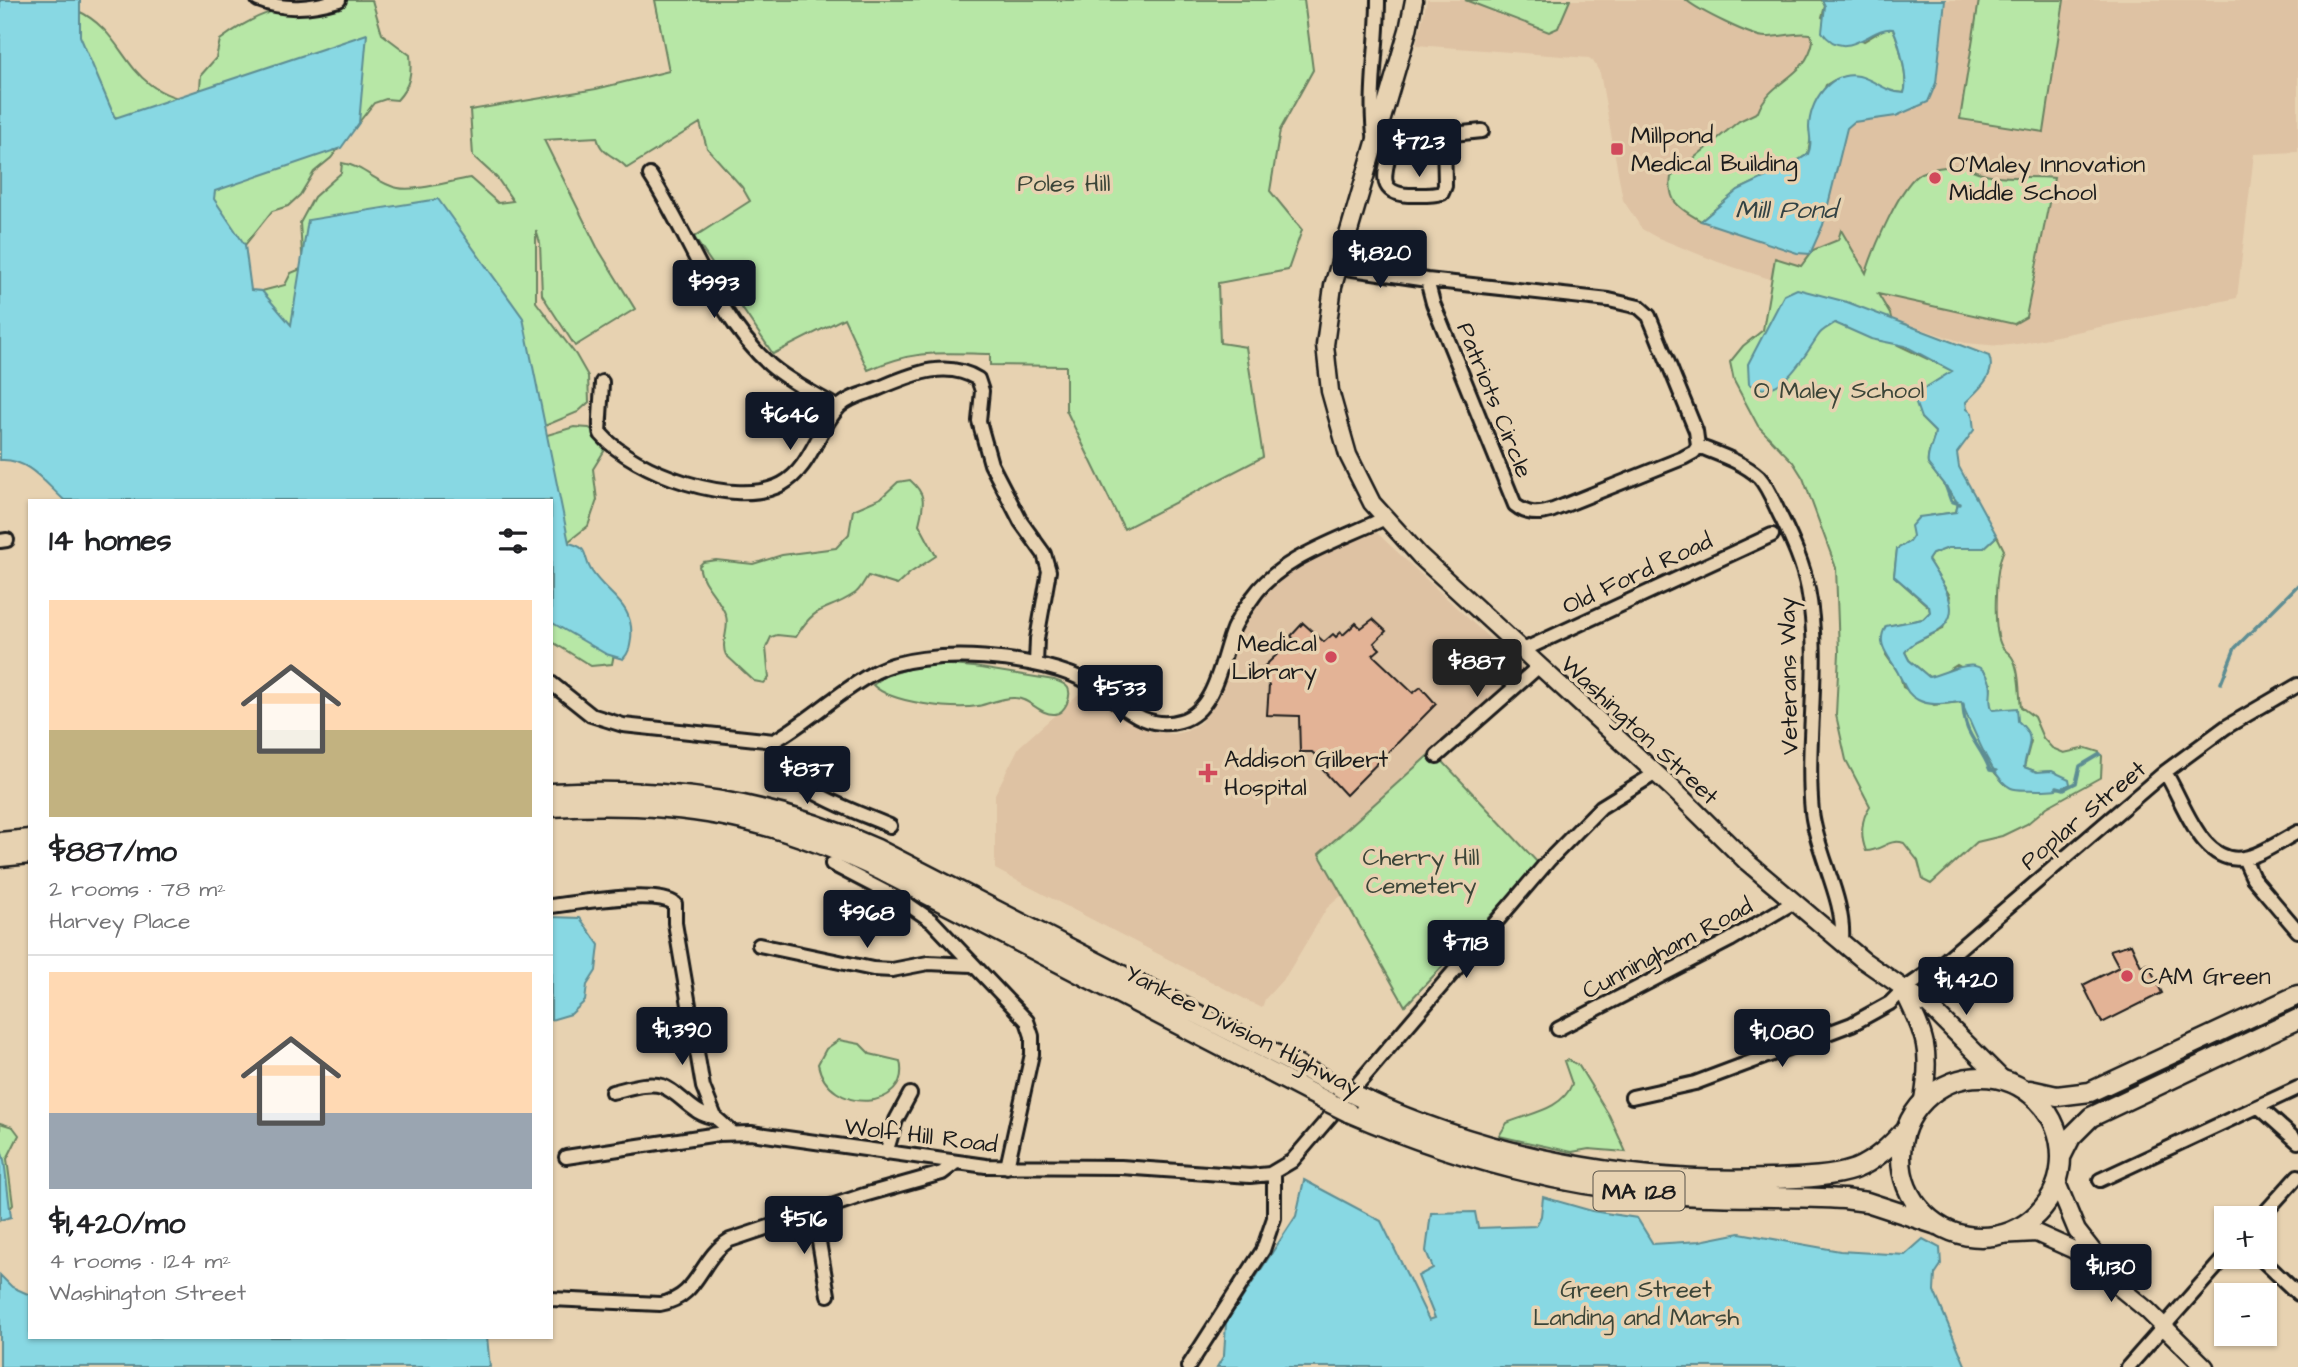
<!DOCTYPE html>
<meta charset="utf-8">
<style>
body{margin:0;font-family:"Architects Daughter",sans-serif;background:#f6f6f6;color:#202124;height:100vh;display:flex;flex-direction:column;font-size:26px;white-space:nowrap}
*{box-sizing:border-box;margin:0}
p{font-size:23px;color:#757577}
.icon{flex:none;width:38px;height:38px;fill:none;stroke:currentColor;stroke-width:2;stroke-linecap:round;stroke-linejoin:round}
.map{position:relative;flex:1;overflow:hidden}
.side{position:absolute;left:28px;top:499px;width:525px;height:840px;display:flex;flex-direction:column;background:#fff;border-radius:0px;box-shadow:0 2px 5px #0004}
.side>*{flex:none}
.controls{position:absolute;left:2214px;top:1206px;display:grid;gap:14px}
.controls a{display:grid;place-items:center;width:63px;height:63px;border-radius:0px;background:#fff;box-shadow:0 2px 5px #0004;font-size:35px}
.price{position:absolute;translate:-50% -60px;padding:0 16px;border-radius:7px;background:#111827;color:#fff;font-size:23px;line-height:46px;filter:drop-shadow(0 2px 4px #0008)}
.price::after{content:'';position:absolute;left:50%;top:42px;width:21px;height:16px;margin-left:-10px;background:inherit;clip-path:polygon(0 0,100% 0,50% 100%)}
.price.active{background:#222;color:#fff}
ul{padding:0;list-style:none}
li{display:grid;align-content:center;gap:14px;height:371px;padding:0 21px}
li+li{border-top:2px solid #e0e0e0}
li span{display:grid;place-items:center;height:217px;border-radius:0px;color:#555}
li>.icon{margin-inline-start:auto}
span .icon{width:126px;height:126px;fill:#fffc;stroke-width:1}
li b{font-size:30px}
h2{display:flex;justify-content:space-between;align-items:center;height:84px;padding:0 21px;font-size:30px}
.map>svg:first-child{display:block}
.built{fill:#dec2a3}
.green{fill:#b7e7a6;stroke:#6a8261;stroke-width:2}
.water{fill:#88d8e3;stroke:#5d8d93;stroke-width:2}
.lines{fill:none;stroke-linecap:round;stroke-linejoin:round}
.stream{stroke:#5d8d93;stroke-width:3.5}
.building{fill:#e3b396;stroke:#1c1c1c;stroke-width:2}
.minor-casing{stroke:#1c1c1c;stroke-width:18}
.major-casing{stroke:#1c1c1c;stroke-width:21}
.highway-casing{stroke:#1c1c1c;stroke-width:23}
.minor{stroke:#e7d2b1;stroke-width:12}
.major{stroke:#e7d2b1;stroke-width:16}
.highway{stroke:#e7d2b1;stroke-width:18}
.highway-bridge-casing{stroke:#1c1c1c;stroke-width:23;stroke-linecap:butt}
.highway-bridge{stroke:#e7d2b1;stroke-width:18}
.poi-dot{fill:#d1495b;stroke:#e7d2b1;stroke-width:2.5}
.labels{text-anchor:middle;stroke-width:7;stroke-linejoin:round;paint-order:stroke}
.shield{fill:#e7d2b1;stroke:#595349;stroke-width:2}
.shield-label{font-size:23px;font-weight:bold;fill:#1c1c1c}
.poi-label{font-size:24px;fill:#1c1c1c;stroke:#e7d2b1;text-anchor:start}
.park-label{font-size:24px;fill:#3b4538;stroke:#e7d2b1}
.street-label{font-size:24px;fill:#1c1c1c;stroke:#e7d2b1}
.water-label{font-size:26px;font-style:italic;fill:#324244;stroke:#e7d2b1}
</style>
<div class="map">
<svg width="2298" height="1367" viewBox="0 0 2298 1367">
<rect width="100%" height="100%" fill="#e7d2b1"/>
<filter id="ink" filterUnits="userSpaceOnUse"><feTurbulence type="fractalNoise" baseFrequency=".0143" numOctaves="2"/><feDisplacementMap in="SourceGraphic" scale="14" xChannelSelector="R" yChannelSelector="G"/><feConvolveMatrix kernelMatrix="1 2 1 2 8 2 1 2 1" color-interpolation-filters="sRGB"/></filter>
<g filter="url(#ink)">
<path class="built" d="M1427,0H2298V152L2254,154L2237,298L2024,343L2001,346L1965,343L1718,262L1656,237L1642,229L1623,200L1600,73L1593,61L1589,58L1416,45Z
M1375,531L1522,669L1319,854L1342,895L1327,908L1286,976L1265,999L1262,1008L995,869V794L1019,747L1083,690L1150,731L1173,734L1187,731L1201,722L1217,696L1234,643L1251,608L1268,589L1292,569Z"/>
<path class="green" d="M330,0H372L382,34L410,55C412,74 410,86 397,100L386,99L374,103L331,158L314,172L300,195L288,206L272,211L245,245L236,239L125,121L106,113L72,18L76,10C131,34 121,94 199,102L201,75L216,58L220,40C254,14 287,3 330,0Z
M655,0H1304L1313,70L1280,130L1270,191L1302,230L1288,270L1218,283L1220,343L1246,347L1263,457L1124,529L1066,410V366L990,365V354C940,353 916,349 868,370L844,318L773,354L694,237L750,201L742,187L707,148L700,123L627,168C616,155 601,156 597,137L544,140L597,247L635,309L575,346L542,295L540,243L536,230V302L576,355L588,376L589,402L578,412L528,433L544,436L574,427L589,428L603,437L606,448L593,469L597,500L588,526L569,541L565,540L614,654L612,664L591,666L551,641V500H353L262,291L285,285L291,273L303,268L300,223L314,197L341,173L342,163C364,166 377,184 398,188C414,192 451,181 470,178L498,203L513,201L497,178L473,156L470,110L596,89L669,71Z
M1465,0H1570L1558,28L1549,32Z
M1686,0H1822L1825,6L1822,17L1864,41L1886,28L1893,29C1899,41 1909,81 1904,93C1872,92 1860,62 1826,85L1809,128L1811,136L1808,154L1791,165L1738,190L1701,221C1681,209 1667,203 1671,177L1739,121L1758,112C1770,79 1806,79 1813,41L1810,34C1795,32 1782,37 1766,37C1751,37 1698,10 1686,0Z
M1979,0H2064L2044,132L1960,119Z
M1964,166C1993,182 2022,175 2054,178L2026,317L2014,324L1878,294L1890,314L1898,345L1953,371L1922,390L1921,418L1935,432C1934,444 1926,453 1928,464L1958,503L1956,512L1929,516L1909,542L1897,549L1894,576L1929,607L1930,612L1923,619L1887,626L1886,655L1900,675L1903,687L1934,705L1961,702L1995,773L2006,785L2052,771L2037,772L2024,767L2031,741L1993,710L1989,704L1991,684L1957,665L1941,675L1929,677L1909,660L1905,652L1910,645L1943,629L1950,596L1928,560L1932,554L1948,548H1984L1997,536L2004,550C1995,567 1992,630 2002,647C2005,651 2011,654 2013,659C2020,671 2019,693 2021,707L2034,717L2043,738L2052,748L2064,753L2086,748L2099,752L2102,756L2101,777L2047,807L2027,824L2002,836L1977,842L1931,884L1923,880L1918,861L1904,843C1888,838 1882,851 1866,851C1860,836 1861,819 1870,806L1846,760L1836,715L1839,652L1836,568L1803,478L1793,462L1758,426L1734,381L1730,362L1743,346L1763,330L1775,258L1801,266L1813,250L1838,240L1841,230L1866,273C1873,251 1901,182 1921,173C1934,167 1950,166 1964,166Z
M910,480C927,495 924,503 919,524L936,556L910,573L897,585L868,576C863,582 861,590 854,594C826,613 817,602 796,637L777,635L771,637L766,648L769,678L764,683L754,681L726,655C720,643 730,629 726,616C720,597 702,586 699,566L703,562L716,560L753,564L782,555L836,548L849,534L853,510L881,498L898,482Z
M928,663L974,667L1054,680C1059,682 1065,683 1068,688C1072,696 1065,713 1055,714C1039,715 1030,698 1015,698C1002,697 990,704 978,706C953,710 891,703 873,685L885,676Z
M1433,751L1539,864L1405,1006L1319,854Z
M839,1040L860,1044L870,1054L900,1061C912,1111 828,1116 818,1064L826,1049Z
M1569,1060L1579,1066L1609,1115L1626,1152L1589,1149L1572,1152L1499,1136L1507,1123C1530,1113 1562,1110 1572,1084L1564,1061Z
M0,1123L13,1127L19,1135L7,1159L13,1205L0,1220Z"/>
<path class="water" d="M0,0H80V36L115,118L367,34L359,123L341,148L215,191L214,199L245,245L251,290L262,291L291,325L308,220L438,199L523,318L569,543C590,548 582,555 591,570C606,595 635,603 631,639C630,647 629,653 623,659L606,654L551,622V500H64C45,483 28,458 0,460Z
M1822,0H1945L1936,83L1928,102L1896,116L1854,122L1847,128L1823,225L1810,254L1797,253L1701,221L1738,190L1791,165L1808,154C1812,145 1810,138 1809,128C1809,102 1830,70 1859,76C1875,80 1887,93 1904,93C1909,81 1899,41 1893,29C1872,25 1846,65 1822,32L1825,6Z
M1797,289L1847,302L1989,356C1997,375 1978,390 1966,402L1967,409L1972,413L1974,430L1957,453L1959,467L1997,536L1984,548H1948L1932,554L1928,560C1943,585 1969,616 1932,634C1922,639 1911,643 1905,652L1909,660L1929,677C1949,673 1981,650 1990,683C1993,693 1987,701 1993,710L2017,708L2018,721C2038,739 2027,744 2024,767L2037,772L2052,771L2069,779L2070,784C2061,790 2049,790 2038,790C2030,789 2018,791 2011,788C1991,779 1971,722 1961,702C1946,703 1932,707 1918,700C1906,694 1905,685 1899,675C1891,657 1874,646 1886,626L1923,619L1930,612L1929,606L1894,576L1897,549L1909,542L1913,536L1911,526L1919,517L1956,512L1958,503L1928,464C1926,453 1934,444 1935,432L1921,418L1916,404L1922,390L1952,371L1905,346L1871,339L1835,323C1829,327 1821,330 1818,336C1804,356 1780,404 1749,384L1748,364L1784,295Z
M551,917L580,918L599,945L596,971L587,985L585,1001L571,1014L551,1020Z
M0,1146L4,1160L11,1217L0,1220Z
M1304,1180L1381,1221L1429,1320L1435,1318L1418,1276L1433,1268L1426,1251L1431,1213L1475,1212L1478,1228L1536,1226L1541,1216L1543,1197L1592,1211L1637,1218L1653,1244L1700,1241L1740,1233L1840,1251L1905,1255L1923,1239L1940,1248L1941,1265L1935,1274L1934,1291L1966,1367H1217L1224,1355L1226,1323L1296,1216Z
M0,1275L12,1287L30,1295V1337H487L490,1367H0Z"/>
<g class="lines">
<path class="stream" d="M1946,487L1951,501L1960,504
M2221,683L2235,648L2298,585
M1963,704C1964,737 1979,742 1990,770L1996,771
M2057,787L2064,789L2076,783L2080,766L2100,754"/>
</g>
<path class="building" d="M1373,619L1386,631L1374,643L1380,649L1373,655L1413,693L1421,687L1436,704L1346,795L1321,768L1325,764L1312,752H1300L1299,716L1267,715L1269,685L1257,673L1294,639L1291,636L1303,623L1324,642L1333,634L1336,637L1341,632L1343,635L1356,623L1361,628Z
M2131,944L2141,966L2148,964L2162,993L2102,1023L2083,985L2119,967L2110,950Z"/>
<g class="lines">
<g class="minor-casing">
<path id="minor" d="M258,0C285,11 311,8 339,0
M1378,0C1378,48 1368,95 1375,142L1482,131
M1392,141C1388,167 1372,193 1409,195C1420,195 1431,196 1442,193L1445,186L1444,136
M650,175C690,236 715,316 770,365C791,383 815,394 838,408
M1339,267L1427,280L1609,300L1639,307L1649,316L1696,431L1698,446
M1427,280L1433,303L1515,505C1527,515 1539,515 1553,510L1683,458L1694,452L1698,446
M602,382C602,392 598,431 601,434C634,473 736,509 782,484C811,468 817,430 839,407C849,397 864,394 877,389C909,376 945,358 978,379L982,391L979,421L991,464L1021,522L1044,554L1049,571L1037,639L1036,664
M1698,446C1718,454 1743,462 1759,477C1769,488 1775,506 1782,519C1793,542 1803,564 1808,589C1822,662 1805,738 1812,812C1817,855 1845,899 1842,940
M0,541L7,540
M1521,651L1772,535
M551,683L591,715L623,725L774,741C809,721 838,692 875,672C924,646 1044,655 1091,684C1119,701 1143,732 1180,721C1216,711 1221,659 1233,629C1238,618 1246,607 1253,597C1281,557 1340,540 1383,519
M774,741C778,789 852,809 890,826
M1437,756L1538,667
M2165,772C2184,802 2201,866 2244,858C2262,855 2282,840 2298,832
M2244,858L2253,878L2298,931
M832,864L903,901L932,921L1027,1021L1032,1036V1054L1007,1167
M551,906C577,903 657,889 675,904V923L703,1087L715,1117L733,1133
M759,945L873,969L892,970L928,963L972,965
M1558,1029L1730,940L1794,902
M612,1092C626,1089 648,1081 662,1086C681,1093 693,1116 715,1117
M1632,1097L1695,1083L1852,1024L1890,1003L1903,990L1941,964L2165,772L2226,727L2298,685
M2259,1107L2298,1142
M886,1153L896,1120L910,1094
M566,1157L718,1134L751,1133L986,1166L1121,1167L1250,1176L1270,1174L1292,1161L1549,860L1601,807L1656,773
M2100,1180L2298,1088
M814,1212L828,1295
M2260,1218L2298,1176
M2258,1256L2298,1294
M551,1299L660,1304C700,1297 699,1258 730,1240L864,1195L942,1173L955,1163
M1188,1367L1263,1250L1274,1218V1172
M2128,1367L2226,1256"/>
</g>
<g class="major-casing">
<path id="major" d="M1414,0L1408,30L1333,286L1325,345L1330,391L1348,455L1372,503L1420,556L1673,789L1747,862L1863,960L1929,1006L2002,1079
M1903,990C1925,1036 1932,1049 1923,1100
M2057,1183L2077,1231L2102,1263
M1998,1235L2036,1233L2074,1250L2147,1310L2205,1367"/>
</g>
<g class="highway-casing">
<path id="highway" d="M551,793C668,787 770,800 877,849L1341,1088
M551,807C680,800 766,815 882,871L1328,1102
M0,842L30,839
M0,857L30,854
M1901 1157a80 80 0 1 1 160 0a80 80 0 1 1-160 0Z
M2030,1090L2057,1096L2090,1092L2298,995
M1361,1098C1487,1157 1631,1185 1770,1179C1797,1178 1829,1178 1855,1169C1875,1161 1891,1145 1905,1130
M1348,1112C1445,1154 1547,1183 1652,1193C1716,1199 1780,1195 1844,1199L1867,1202L1937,1225
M2062,1155L2071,1137L2091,1117L2298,1019"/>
</g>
<use href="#minor" class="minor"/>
<use href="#major" class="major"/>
<use href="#highway" class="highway"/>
<g class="highway-bridge-casing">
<path id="highway-bridge" d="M1341,1088L1361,1098
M1328,1102L1348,1112"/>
</g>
<use href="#highway-bridge" class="highway-bridge"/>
</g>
</g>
<g class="poi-dot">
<rect x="1610" y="142" width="14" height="14" rx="3.5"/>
<circle cx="1935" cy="178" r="7"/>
<circle cx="1331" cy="657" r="7"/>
<path d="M1204.5 762.5h7v7h7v7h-7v7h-7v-7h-7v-7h7z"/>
<circle cx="2127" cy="976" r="7"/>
</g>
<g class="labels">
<rect class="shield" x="1593.5" y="1171.5" width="91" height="39" rx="5"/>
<g class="shield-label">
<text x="1639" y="1199">MA 128</text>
</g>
<g class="poi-label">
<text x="1631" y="143">Millpond<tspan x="1631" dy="28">Medical Building</tspan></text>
<text x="1949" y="172">O'Maley Innovation<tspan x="1949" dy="28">Middle School</tspan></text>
<text x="1317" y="651" text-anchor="end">Medical<tspan x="1317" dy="28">Library</tspan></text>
<text x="1224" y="767">Addison Gilbert<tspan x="1224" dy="28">Hospital</tspan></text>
<text x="2141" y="984">CAM Green</text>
</g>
<g class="park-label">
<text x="1064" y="191">Poles Hill</text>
<text x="1839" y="398">O Maley School</text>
<text x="1421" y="865">Cherry Hill<tspan x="1421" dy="28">Cemetery</tspan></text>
<text x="1636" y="1297">Green Street<tspan x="1636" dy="28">Landing and Marsh</tspan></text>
</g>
<g class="street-label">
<text transform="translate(1495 400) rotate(68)" y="8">Patriots Circle</text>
<text transform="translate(1637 573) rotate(-25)" y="8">Old Ford Road</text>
<text transform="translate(1788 676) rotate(-91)" y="8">Veterans Way</text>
<text transform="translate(1640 730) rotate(43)" y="8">Washington Street</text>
<text transform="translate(2083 815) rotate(-40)" y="8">Poplar Street</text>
<text transform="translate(1667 948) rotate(-28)" y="8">Cunningham Road</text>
<text transform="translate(1243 1030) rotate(27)" y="8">Yankee Division Highway</text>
<text transform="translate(921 1135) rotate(7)" y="8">Wolf Hill Road</text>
</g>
<g class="water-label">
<text x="1786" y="218">Mill Pond</text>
</g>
</g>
</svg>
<div class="controls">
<a>+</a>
<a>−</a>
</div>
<b class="price" style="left:1419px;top:179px">$723</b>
<b class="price" style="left:1380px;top:290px">$1,820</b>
<b class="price" style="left:714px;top:320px">$993</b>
<b class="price" style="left:790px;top:452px">$646</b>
<b class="price active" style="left:1477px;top:699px">$887</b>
<b class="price" style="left:1120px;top:725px">$533</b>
<b class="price" style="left:807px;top:806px">$837</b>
<b class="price" style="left:867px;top:950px">$968</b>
<b class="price" style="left:1466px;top:980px">$718</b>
<b class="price" style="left:1966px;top:1017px">$1,420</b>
<b class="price" style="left:682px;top:1067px">$1,390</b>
<b class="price" style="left:1782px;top:1069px">$1,080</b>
<b class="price" style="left:804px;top:1256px">$516</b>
<b class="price" style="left:2111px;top:1304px">$1,130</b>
<section class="side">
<h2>14 homes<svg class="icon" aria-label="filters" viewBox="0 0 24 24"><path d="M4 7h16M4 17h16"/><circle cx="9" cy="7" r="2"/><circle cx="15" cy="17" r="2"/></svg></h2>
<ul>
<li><span style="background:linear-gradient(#ffd9b3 60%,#c2b280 0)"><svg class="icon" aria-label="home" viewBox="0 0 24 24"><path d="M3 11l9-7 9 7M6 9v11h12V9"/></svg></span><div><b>$887/mo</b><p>2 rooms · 78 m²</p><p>Harvey Place</p></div></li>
<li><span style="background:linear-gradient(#ffd9b3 65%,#9aa5b1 0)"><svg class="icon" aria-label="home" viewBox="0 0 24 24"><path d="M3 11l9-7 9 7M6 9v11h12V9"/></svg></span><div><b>$1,420/mo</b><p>4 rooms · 124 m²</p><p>Washington Street</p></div></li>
</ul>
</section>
</div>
